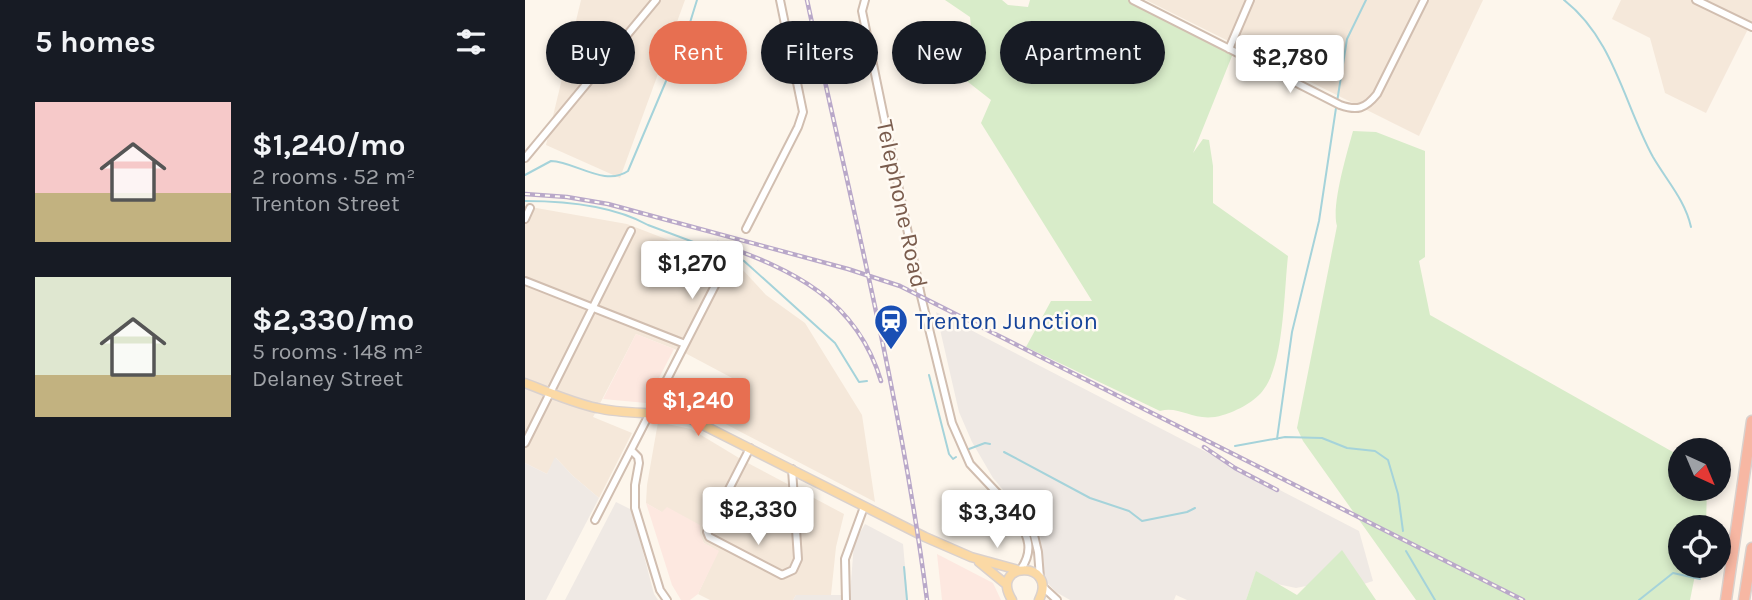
<!DOCTYPE html>
<meta charset="utf-8">
<style>
body{margin:0;font-family:Karla,sans-serif;background:#242831;color:#f1f3f6;height:100vh;display:flex;flex-direction:column;font-size:26px;white-space:nowrap}
*{box-sizing:border-box;margin:0}
p{font-size:23px;color:#9ea1a6}
.icon{flex:none;width:38px;height:38px;fill:none;stroke:currentColor;stroke-width:2;stroke-linecap:round;stroke-linejoin:round}
.map{position:relative;flex:1;overflow:hidden}
.panel{display:flex;flex-direction:column;background:#171b24;width:525px}
.panel>*{flex:none}
.top-card{position:absolute;left:21px;top:21px;width:665px;height:63px;display:flex;gap:14px}
.needle{width:46px;rotate:136deg}
.controls{position:absolute;left:1143px;top:438px;display:grid;gap:14px}
.controls a{display:grid;place-items:center;width:63px;height:63px;border-radius:50%;background:#171b24;box-shadow:0 4px 10px #0003;font-size:35px}
.price{position:absolute;translate:-50% -60px;padding:0 16px;border-radius:7px;background:#fff;color:#222;font-size:23px;line-height:46px;filter:drop-shadow(0 2px 4px #0008)}
.price::after{content:'';position:absolute;left:50%;top:42px;width:21px;height:16px;margin-left:-10px;background:inherit;clip-path:polygon(0 0,100% 0,50% 100%)}
.price.selected{background:#e76f51;color:#fff}
ul{padding:0;list-style:none}
li{display:flex;align-items:center;gap:21px;height:175px;padding:0 35px}
li span{display:grid;place-items:center;flex:none;width:196px;height:140px;border-radius:0px;color:#555}
li>.icon{margin-inline-start:auto}
span .icon{width:84px;height:84px;fill:#fffc;stroke-width:1}
li b{font-size:30px}
h2{display:flex;justify-content:space-between;align-items:center;height:84px;padding:0 35px;font-size:30px}
.chip{padding:0 24px;border-radius:32px;background:#171b24;box-shadow:0 4px 10px #0003;font-size:24px;line-height:63px}
.chip.selected{background:#e76f51;color:#fff}
main{display:flex;flex:1;min-height:0}
.map>svg:first-child{display:block}
.residential{fill:#f5e8da}
.commercial{fill:#fde8e0}
.industrial{fill:#efe9e4}
.green{fill:#d8ecc9}
.lines{fill:none;stroke-linecap:round;stroke-linejoin:round}
.stream{stroke:#a5d3da;stroke-width:2}
.minor-casing{stroke:#d1beb0;stroke-width:10}
.major-casing{stroke:#dad1cd;stroke-width:11}
.highway-casing{stroke:#dad1cd;stroke-width:13}
.minor{stroke:#fff;stroke-width:6}
.major{stroke:#fbd9a5;stroke-width:8}
.highway{stroke:#f7b7a3;stroke-width:10}
.rail-casing{stroke:#b9a8c9;stroke-width:4.5}
.rail{stroke:#fffaf3;stroke-width:2;stroke-dasharray:5;stroke-linecap:butt}
.labels{text-anchor:middle;stroke-width:5;stroke-linejoin:round;paint-order:stroke}
.street-label{font-size:24px;fill:#7a5c4d;stroke:#fffaf3}
.transit-label{font-size:24px;fill:#164399;stroke:#fffaf3;text-anchor:start}
</style>
<main>
<section class="panel">
<h2>5 homes<svg class="icon" aria-label="filters" viewBox="0 0 24 24"><path d="M4 7h16M4 17h16"/><circle cx="9" cy="7" r="2"/><circle cx="15" cy="17" r="2"/></svg></h2>
<ul>
<li><span style="background:linear-gradient(#f6c9c9 65%,#c2b280 0)"><svg class="icon" aria-label="home" viewBox="0 0 24 24"><path d="M3 11l9-7 9 7M6 9v11h12V9"/></svg></span><div><b>$1,240/mo</b><p>2 rooms · 52 m²</p><p>Trenton Street</p></div></li>
<li><span style="background:linear-gradient(#dfe7d0 70%,#c2b280 0)"><svg class="icon" aria-label="home" viewBox="0 0 24 24"><path d="M3 11l9-7 9 7M6 9v11h12V9"/></svg></span><div><b>$2,330/mo</b><p>5 rooms · 148 m²</p><p>Delaney Street</p></div></li>
</ul>
</section>
<div class="map">
<svg width="1227" height="600" viewBox="0 0 1227 600">
<rect width="100%" height="100%" fill="#fdf6ec"/>
<path class="residential" d="M56,0H160L95,178L21,145Z
M621,0H958L894,136Z
M1096,0H1227V21L1181,113L1140,93L1125,38L1087,19Z
M0,206L102,224L216,268L241,295L280,323L337,415L350,502L189,418L209,379L162,354L111,334L68,417L107,433L74,498L48,476L31,458L22,474L0,463Z
M133,422L166,429L219,461L319,514L311,547L306,595H271L268,600H185L173,594L193,551L179,543L174,534L121,503L122,485Z"/>
<path class="commercial" d="M111,334L149,349L121,403L78,399Z
M121,503L137,512L142,507L175,525V534L179,543L194,551L173,594L165,600H156L147,585Z
M412,554L468,583L476,600H417Z"/>
<path class="industrial" d="M411,312L834,531L848,581L802,596L781,586L771,588L742,582L730,575L721,600H662L651,595L649,600H545L531,592L518,578L515,533L468,478L447,442L434,412Z
M30,457L48,476L74,498L21,600H0V463L22,474Z
M91,502L107,510L129,594L133,600H40Z
M340,524L378,544L383,600H268L271,595H325L329,543Z"/>
<path class="green" d="M420,0H477L483,5L503,7L505,0H605L709,51L668,153L678,139L684,140L688,166V203L763,256C759,291 759,362 739,389C731,401 712,411 698,415C670,424 656,405 635,411L501,347L526,301H567L456,123L466,100L438,78L447,36L445,17Z
M828,131L851,132L900,151V257L894,261L905,315L1155,456V488H1182L1181,527H1155V565H1172L1165,600H891L778,441L772,428L812,226C806,206 822,153 828,131Z
M817,550L851,600H721L731,571L772,595Z"/>
<g class="lines">
<path class="stream" d="M1039,0C1089,39 1099,104 1128,157C1142,181 1160,200 1166,227
M812,102L822,39L841,0
M0,175L26,161C51,162 80,187 103,171L163,29L172,0
M0,201C41,201 87,205 123,225L219,261L310,343L334,382L342,381
M404,375L424,454L428,459L431,457
M752,439L767,332L794,221L811,108
M710,446L760,437L797,438L822,448L850,451L863,460L873,494L878,531
M444,449L460,443L465,444
M479,452L565,498L604,511L617,521L662,512L670,508
M881,551L910,600
M379,567L382,600
M1114,600L1148,573L1175,579"/>
<g class="minor-casing">
<path id="minor" d="M340,0L337,11L396,296L427,423L445,464L508,531L513,552L515,578
M608,0L815,105C832,111 840,109 852,94L899,0
M1171,0L1227,27
M704,49L725,0
M0,158L131,0
M0,219L5,208
M221,229L273,127L278,112L255,0
M0,281L160,344
M0,443L106,231
M225,448L182,532L184,537L257,575L268,570L273,559L267,469
M106,450L113,457L114,463L110,485V508L135,590L142,600
M493,518C503,537 509,550 496,569
M70,520L198,270
M518,587L532,600
M321,600L320,559L339,507"/>
</g>
<g class="major-casing">
<path id="major" d="M0,383C23,392 48,403 72,408C102,415 133,411 164,418L400,537L446,557L493,570
M454,562L482,585
M487,600C463,561 534,560 514,600"/>
</g>
<g class="highway-casing">
<path id="highway" d="M1201,600L1227,421
M1219,600L1227,548"/>
</g>
<use href="#minor" class="minor"/>
<use href="#major" class="major"/>
<use href="#highway" class="highway"/>
<g class="rail-casing">
<path id="rail" d="M282,0C325,199 376,398 402,600
M0,194L42,197L83,204L323,269L375,286L998,600
M193,243C267,270 331,298 356,381
M679,447L710,468L752,490"/>
</g>
<use href="#rail" class="rail"/>
</g>
<defs>
<g id="station-pin" transform="scale(1.75)"><path d="M0 17L-7.5 6A9.5 9.5 0 1 1 7.5 6Z" fill="#1a4fb4" stroke="#fffaf3"/><path d="M-3-6H3Q5-6 5-4V2Q5 4 3 4L4.5 6H3L1.5 4h-3L-3 6H-4.5L-3 4Q-5 4-5 2V-4Q-5-6-3-6ZM-3.5-4v3h7v-3ZM-3.5 1v1.5H-2V1ZM2 1v1.5H3.5V1Z" fill="#fff"/></g>
</defs>
<g fill-rule="evenodd">
<use href="#station-pin" x="366" y="321"/>
</g>
<g class="labels">
<g class="street-label">
<text transform="translate(377 204) rotate(78)" y="8">Telephone Road</text>
</g>
<g class="transit-label">
<text x="390" y="329">Trenton Junction</text>
</g>
</g>
</svg>
<div class="controls">
<a><svg class="needle" viewBox="-14 -14 28 28"><path d="M0-13l5 13h-10z" fill="#e53935"/><path d="M0 13l5-13h-10z" fill="#9ea1a6"/></svg></a>
<a><svg class="icon" aria-label="locate" viewBox="0 0 24 24"><circle cx="12" cy="12" r="6"/><path d="M12 2v4M12 18v4M2 12h4M18 12h4"/></svg></a>
</div>
<b class="price" style="left:765px;top:95px">$2,780</b>
<b class="price" style="left:167px;top:301px">$1,270</b>
<b class="price selected" style="left:173px;top:438px">$1,240</b>
<b class="price" style="left:233px;top:547px">$2,330</b>
<b class="price" style="left:472px;top:550px">$3,340</b>
<div class="top-card">
<a class="chip">Buy</a>
<a class="chip selected">Rent</a>
<a class="chip">Filters</a>
<a class="chip">New</a>
<a class="chip">Apartment</a>
</div>
</div>
</main>
